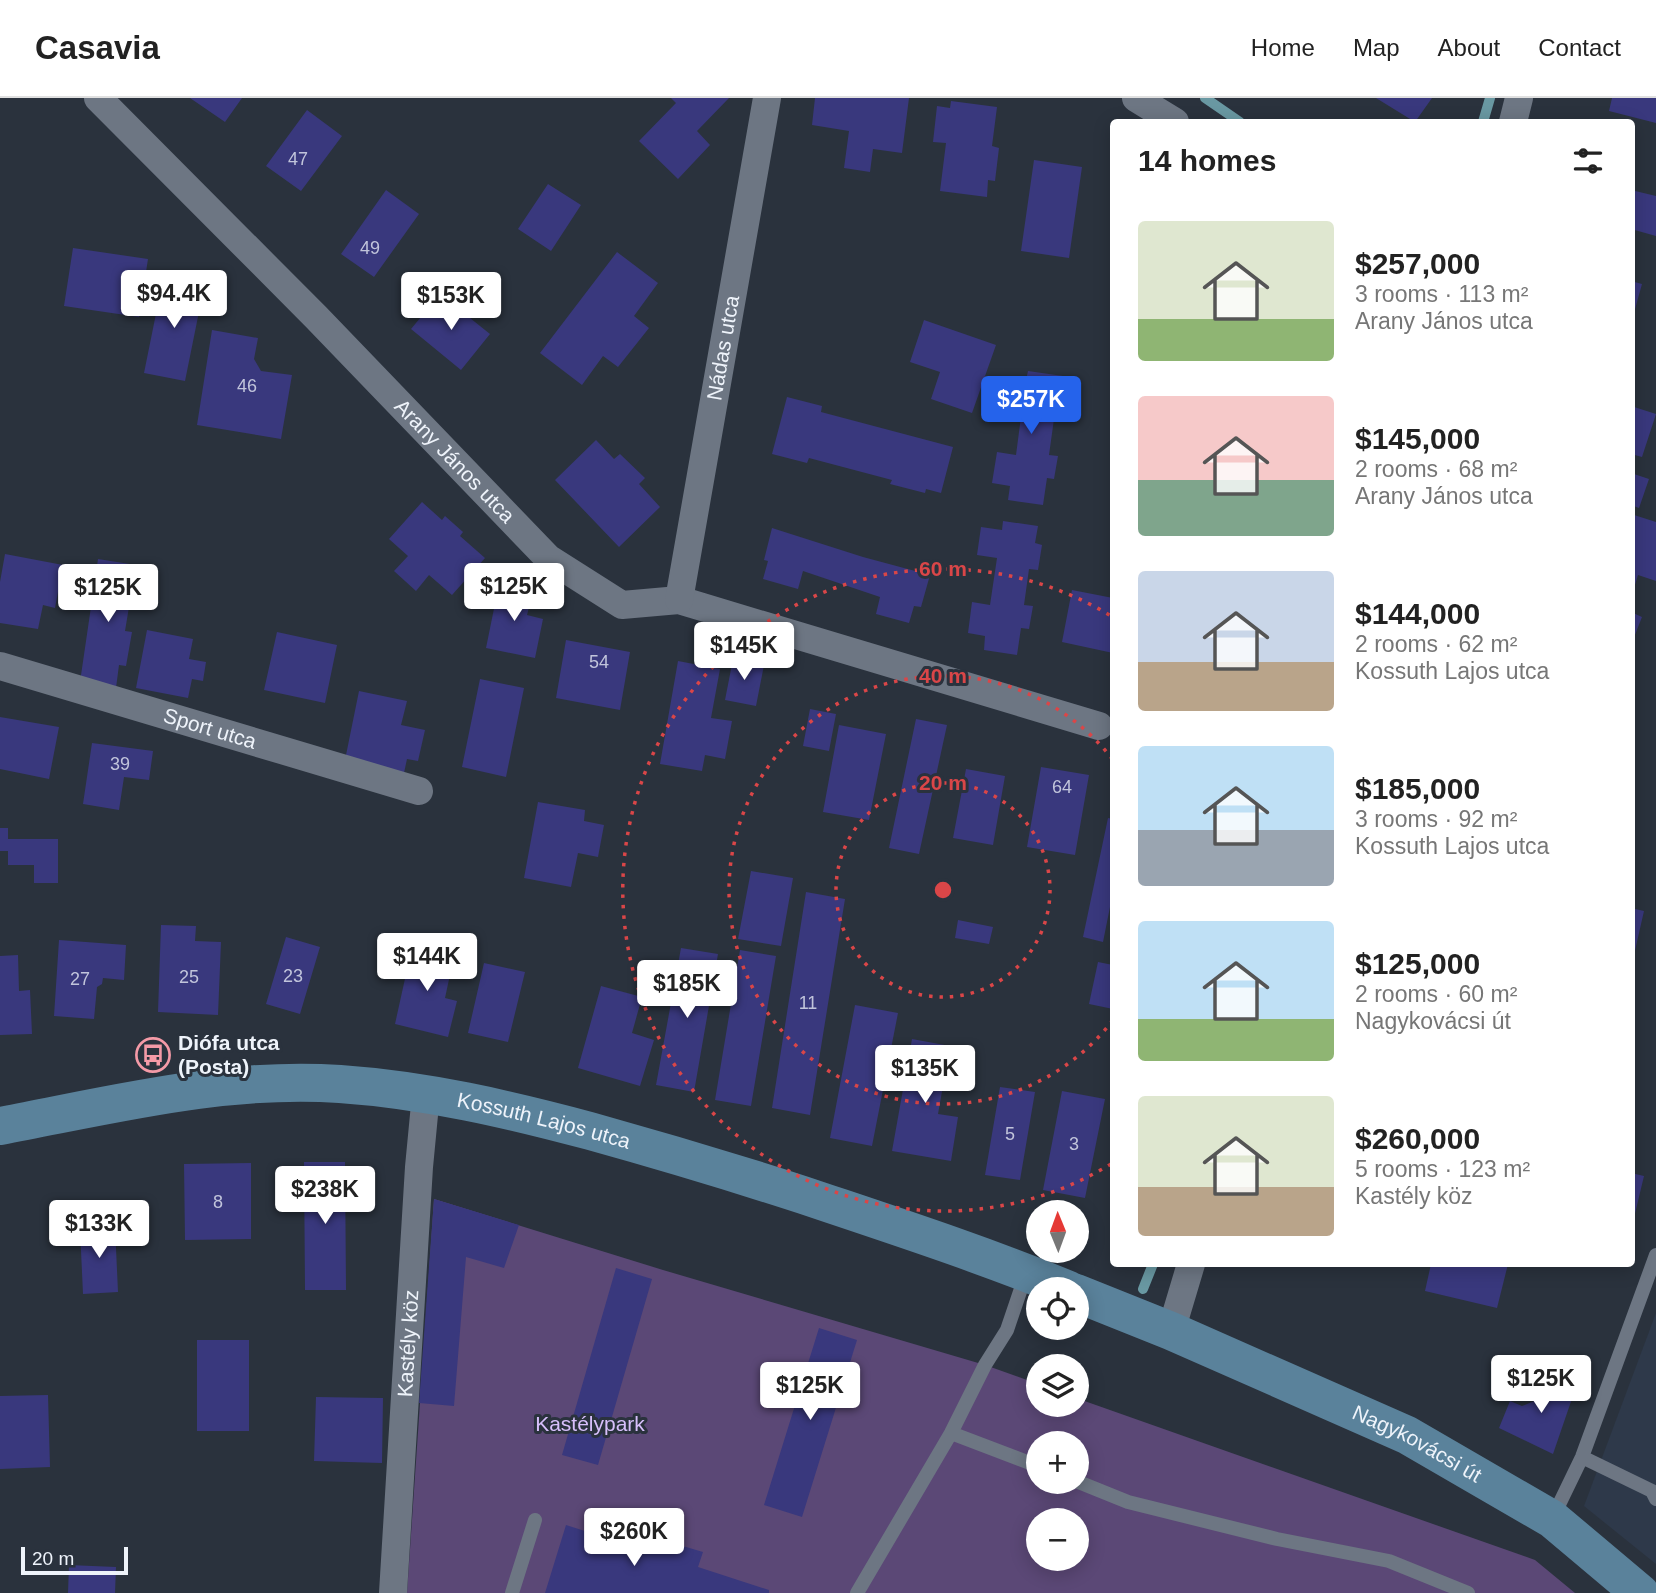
<!DOCTYPE html>
<meta charset="utf-8">
<style>
body{margin:0;font-family:Helvetica,sans-serif;background:#f6f6f6;color:#222;height:100vh;display:flex;flex-direction:column;font-size:26px;white-space:nowrap}
*{box-sizing:border-box;margin:0}
p{font-size:23px;color:#767676}
.icon{flex:none;width:38px;height:38px;fill:none;stroke:currentColor;stroke-width:2;stroke-linecap:round;stroke-linejoin:round}
.map{position:relative;flex:1;overflow:hidden}
.panel{position:absolute;left:1110px;top:21px;width:525px;height:1148px;display:flex;flex-direction:column;background:#fff;border-radius:7px;box-shadow:0 4px 18px #0003}
.panel>*{flex:none}
.needle{width:46px;rotate:359deg}
.buttons{position:absolute;left:1026px;top:1102px;display:grid;gap:14px}
.buttons a{display:grid;place-items:center;width:63px;height:63px;border-radius:50%;background:#fff;box-shadow:0 4px 18px #0003;font-size:35px}
.scale{position:absolute;left:21px;bottom:18px;width:107px;box-sizing:border-box;padding-left:7px;border:4px solid #eef3fa;border-top:0;font-size:19px;line-height:24px;white-space:nowrap;color:#eef3fa;-webkit-text-stroke:5px #2a323d;paint-order:stroke}
.price{position:absolute;translate:-50% -60px;padding:0 16px;border-radius:7px;background:#fff;color:#222;font-size:23px;line-height:46px;filter:drop-shadow(0 2px 4px #0008)}
.price::after{content:'';position:absolute;left:50%;top:42px;width:21px;height:16px;margin-left:-10px;background:inherit;clip-path:polygon(0 0,100% 0,50% 100%)}
.price.selected{background:#2563eb;color:#fff}
ul{padding:0;list-style:none}
li{display:flex;align-items:center;gap:21px;height:175px;padding:0 28px}
li span{display:grid;place-items:center;flex:none;width:196px;height:140px;border-radius:7px;color:#555}
li>.icon{margin-inline-start:auto}
span .icon{width:84px;height:84px;fill:#fffc;stroke-width:1}
li b{font-size:30px}
h2{display:flex;justify-content:space-between;align-items:center;height:84px;padding:0 28px;font-size:30px}
header{display:flex;align-items:center;gap:42px;box-sizing:border-box;height:98px;padding:0 35px;background:#fff;border-bottom:2px solid #e0e0e0}
header strong{font-size:33px}
nav{display:flex;gap:38px;margin-inline-start:auto;font-size:24px}
.map>svg:first-child{display:block}
.built{fill:#2e394a}
.green{fill:#5b4876;fill-rule:evenodd}
.lines{fill:none;stroke-linecap:round;stroke-linejoin:round}
.stream{stroke:#6998a2;stroke-width:10}
.building{fill:#39387d}
.lane{stroke:#6d7683;stroke-width:14}
.street{stroke:#6d7683;stroke-width:28}
.secondary{stroke:#5a829b;stroke-width:38}
.ring{fill:none;stroke:#da4648;stroke-width:3.5;stroke-dasharray:3.5 7}
.labels{text-anchor:middle;stroke-width:6;stroke-linejoin:round;paint-order:stroke}
.number-label{font-size:18px;fill:#c1c4db}
.street-label{font-size:21px;fill:#eef3fa;stroke:#2a323d}
.poi-label{font-size:21px;font-weight:bold;fill:#eef3fa;stroke:#2a323d;text-anchor:start}
.park-label{font-size:21px;fill:#d7bffb;stroke:#2a323d}
.centre{fill:#da4648;stroke:#2a323d;stroke-width:3.5}
.ring-label{font-size:21px;text-anchor:middle;font-weight:bold;fill:#da4648;stroke:#2a323d;stroke-width:6;stroke-linejoin:round;paint-order:stroke}
</style>
<header>
<strong>Casavia</strong>
<nav><a>Home</a><a>Map</a><a>About</a><a>Contact</a></nav>
</header>
<div class="map">
<svg width="1656" height="1495" viewBox="0 0 1656 1495">
<rect width="100%" height="100%" fill="#2a323d"/>
<path class="built" d="M1656,1215V1466L1584,1408Z"/>
<path class="green" d="M434,1101L663,1172L985,1267L1038,1286V1307H1076V1300L1535,1462L1575,1495H407ZM1038,1346H1076V1384H1038ZM1038,1423H1076V1461H1038Z"/>
<g class="lines">
<path class="stream" d="M1205,0L1240,24
M1483,24L1490,0
M1143,1191L1153,1166"/>
</g>
<path class="building" d="M190,0H242L225,24Z
M671,0H729L697,33L710,47L678,81L639,43L676,5Z
M815,0H909L902,55L873,51L870,74L844,70L849,33L812,27Z
M1376,0H1432L1415,24Z
M1612,0H1656V25L1609,13Z
M951,3L997,9L992,48L999,50L995,83L988,82L987,99L940,93L946,45L933,44L937,8L950,10Z
M307,12L342,38L301,93L266,68Z
M1034,62L1082,69L1069,160L1021,153Z
M548,86L581,107L551,153L518,131Z
M386,92L419,116L374,179L341,156Z
M1631,92L1656,98V138L1631,131Z
M73,150L148,161L139,219L64,208Z
M617,154L658,185L634,218L649,230L618,269L603,258L582,287L540,255Z
M163,181L204,189L185,283L144,275Z
M1631,183L1642,186L1632,222L1631,221Z
M440,196L490,236L461,272L411,231Z
M924,222L996,247L972,315L931,301L940,274L910,264Z
M212,232L258,240L254,261L261,273L292,277L281,341L197,327Z
M1028,273L1063,278L1060,296L1067,297L1063,322L1054,321L1049,357L1058,358L1054,381L1047,380L1043,407L1008,402L1010,388L992,385L997,354L1016,357L1022,311L1002,308L1006,279L1026,282Z
M787,299L822,308L821,314L953,349L941,395L926,391L925,395L890,386L892,382L809,360L807,365L772,356Z
M1631,308L1656,316L1642,359L1631,356Z
M596,342L614,361L620,356L645,380L639,386L660,409L619,449L555,382Z
M1631,375L1649,381L1639,410L1631,407Z
M422,404L442,422L445,418L463,434L460,438L485,460L452,497L429,477L416,493L394,473L408,458L389,441Z
M1631,416L1656,424V483L1638,477L1634,490L1631,489Z
M1003,423L1038,428L1035,445L1042,447L1038,472L1029,471L1024,507L1033,508L1029,531L1021,530L1017,557L984,552L985,538L968,535L972,504L990,507L997,460L977,457L981,429L1002,432Z
M772,430L863,459L930,477L921,509L914,508L909,525L876,516L880,499L803,473L798,491L763,481L768,463L764,462Z
M5,456L63,467L55,510L43,507L38,531L0,525V484Z
M98,461L136,467L125,533L132,534L126,568L119,567L116,590L80,584Z
M499,486L533,494L527,517L543,521L535,560L486,550Z
M1072,492L1113,500V555L1062,544Z
M1631,514L1642,519L1631,547Z
M147,532L193,541L189,561L206,564L203,583L192,581L188,600L136,590Z
M277,534L337,547L325,605L264,592Z
M566,542L630,554L620,612L556,600Z
M733,561L764,567L756,608L725,602Z
M678,563L720,571L711,620L732,623L725,661L705,657L702,673L660,666Z
M480,581L524,590L506,679L462,669Z
M359,593L407,603L401,627L425,632L418,663L407,661L404,675L345,662Z
M810,611L836,616L829,653L803,648Z
M0,619L59,629L49,681L0,671Z
M916,621L947,627L919,756L889,750Z
M839,627L886,636L869,722L823,714Z
M92,645L153,653L149,682L124,679L119,712L83,706Z
M1041,669L1089,677L1075,757L1027,749Z
M966,671L1005,678L993,747L953,740Z
M538,704L585,712L584,723L604,727L598,759L578,755L571,789L524,780Z
M1108,720L1113,721V794L1103,844L1083,839Z
M0,730H8V741H58V785H34V767H8V753H0Z
M751,773L793,780L781,848L738,841Z
M806,794L845,801L810,1017L772,1010Z
M1631,810L1644,813L1634,857L1631,856Z
M958,822L993,829L989,846L955,840Z
M161,827L196,828L195,843L221,844L218,917L158,914Z
M286,839L320,849L300,916L266,906Z
M59,842L126,847L124,882L103,880L102,886L97,889L94,921L54,918Z
M412,849L454,858L445,900L457,903L448,939L395,926Z
M681,850L718,856L694,994L656,987Z
M740,852L776,858L751,1008L715,1002Z
M18,857L19,893L30,892L32,936L0,937V858Z
M1098,864L1113,867V911L1089,906Z
M484,865L525,874L508,944L468,935Z
M601,888L642,899L632,935L654,942L640,988L578,970Z
M855,907L898,915L872,1048L830,1040Z
M912,941L950,948L938,1016L958,1019L951,1063L892,1053Z
M1000,989L1035,994L1020,1082L985,1077Z
M1062,993L1105,1001L1085,1100L1043,1092Z
M304,1064H345L346,1192H305Z
M251,1065V1141L185,1142L184,1066Z
M1631,1075L1644,1078L1632,1128H1631Z
M434,1101L519,1127L504,1170L466,1159L454,1308L419,1305Z
M115,1128L118,1194L83,1196L80,1131Z
M1431,1166H1508L1497,1210L1425,1193Z
M616,1170L652,1181L598,1367L562,1357Z
M819,1230L857,1242L802,1419L764,1407Z
M197,1242H249V1333H197Z
M1547,1276L1577,1286L1553,1356L1499,1330L1510,1303L1522,1308L1537,1302Z
M48,1297L50,1369L0,1371V1298Z
M316,1299L383,1300L382,1365L314,1363Z
M566,1427L638,1450L642,1436L703,1454L698,1469L769,1492V1495H545Z
M69,1467L116,1469L115,1495H68Z"/>
<g class="lines">
<path class="lane" d="M951,1335L1038,1368
M1582,1359L1652,1393L1656,1401
M1076,1383L1128,1404L1277,1441L1389,1463L1468,1495
M1553,1419L1582,1359L1656,1157
M512,1495L535,1422
M857,1495L951,1335L985,1267L1007,1232L1026,1176"/>
<g class="street">
<path id="s1" d="M98,0L316,219L548,460L622,507L679,502L1099,628"/>
<path d="M1136,0L1175,24"/>
<path d="M1513,24L1519,0"/>
<path id="s2" d="M679,502L767,0"/>
<path id="s3" d="M0,568L419,693"/>
<path d="M1171,1233L1191,1166"/>
<path id="s4" d="M393,1495L419,1069L426,996"/>
</g>
<g class="secondary">
<path id="s5" d="M0,1028C112,1007 225,978 340,986C426,992 508,1011 590,1033C662,1053 732,1074 803,1097C892,1127 982,1156 1069,1192"/>
<path id="s6" d="M1076,1195L1171,1233L1407,1337L1552,1421L1640,1495"/>
</g>
</g>
<g class="ring">
<circle cx="943" cy="792" r="107"/>
<path d="M1113 922A214 214 0 1 1 1113 662"/>
<path d="M1111 1066A321 321 0 1 1 1111 518"/>
</g>
<defs>
<g id="bus-ring" transform="scale(1.75)"><circle r="9.5" fill="#2a323d" stroke="#f49aa7" stroke-width="1.5"/><path d="M-5-6H5V4H4V6H2V4H-2V6H-4V4H-5ZM-3.5-4V0h7V-4ZM-3.5 1.2v1.5H-2V1.2ZM2 1.2v1.5H3.5V1.2Z" fill="#f49aa7"/></g>
</defs>
<g fill-rule="evenodd">
<use href="#bus-ring" x="153" y="957"/>
</g>
<g class="labels">
<g class="number-label">
<text x="298" y="67">47</text>
<text x="370" y="156">49</text>
<text x="247" y="294">46</text>
<text x="599" y="570">54</text>
<text x="120" y="672">39</text>
<text x="1062" y="695">64</text>
<text x="293" y="884">23</text>
<text x="189" y="885">25</text>
<text x="80" y="887">27</text>
<text x="808" y="911">11</text>
<text x="1010" y="1042">5</text>
<text x="1074" y="1052">3</text>
<text x="218" y="1110">8</text>
</g>
<g class="street-label">
<text dy="7" stroke="none"><textPath href="#s2" startOffset="256">Nádas utca</textPath></text>
<text dy="7" stroke="none"><textPath href="#s1" startOffset="509">Arany János utca</textPath></text>
<text dy="7" stroke="none"><textPath href="#s3" startOffset="219">Sport utca</textPath></text>
<text dy="7" stroke="none"><textPath href="#s5" startOffset="551">Kossuth Lajos utca</textPath></text>
<text dy="7" stroke="none"><textPath href="#s4" startOffset="250">Kastély köz</textPath></text>
<text dy="7" stroke="none"><textPath href="#s6" startOffset="373">Nagykovácsi út</textPath></text>
</g>
<g class="poi-label">
<text x="178" y="952">Diófa utca<tspan x="178" dy="24">(Posta)</tspan></text>
</g>
<g class="park-label">
<text x="590" y="1333">Kastélypark</text>
</g>
</g>
<circle cx="943" cy="792" r="10" class="centre"/>
<g class="ring-label">
<text x="943" y="478">60 m</text>
<text x="943" y="585">40 m</text>
<text x="943" y="692">20 m</text>
</g>
</svg>
<div class="buttons">
<a><svg class="needle" viewBox="-14 -14 28 28"><path d="M0-13l5 13h-10z" fill="#e53935"/><path d="M0 13l5-13h-10z" fill="#767676"/></svg></a>
<a><svg class="icon" aria-label="locate" viewBox="0 0 24 24"><circle cx="12" cy="12" r="6"/><path d="M12 2v4M12 18v4M2 12h4M18 12h4"/></svg></a>
<a><svg class="icon" aria-label="layers" viewBox="0 0 24 24"><path d="M12 4l9 5-9 5-9-5zM3 14l9 5 9-5"/></svg></a>
<a>+</a>
<a>−</a>
</div>
<div class="scale">20 m</div>
<b class="price" style="left:174px;top:232px">$94.4K</b>
<b class="price" style="left:451px;top:234px">$153K</b>
<b class="price selected" style="left:1031px;top:338px">$257K</b>
<b class="price" style="left:514px;top:525px">$125K</b>
<b class="price" style="left:108px;top:526px">$125K</b>
<b class="price" style="left:744px;top:584px">$145K</b>
<b class="price" style="left:427px;top:895px">$144K</b>
<b class="price" style="left:687px;top:922px">$185K</b>
<b class="price" style="left:925px;top:1007px">$135K</b>
<b class="price" style="left:325px;top:1128px">$238K</b>
<b class="price" style="left:99px;top:1162px">$133K</b>
<b class="price" style="left:1541px;top:1317px">$125K</b>
<b class="price" style="left:810px;top:1324px">$125K</b>
<b class="price" style="left:634px;top:1470px">$260K</b>
<section class="panel">
<h2>14 homes<svg class="icon" aria-label="filters" viewBox="0 0 24 24"><path d="M4 7h16M4 17h16"/><circle cx="9" cy="7" r="2"/><circle cx="15" cy="17" r="2"/></svg></h2>
<ul>
<li><span style="background:linear-gradient(#dfe7d0 70%,#8fb573 0)"><svg class="icon" aria-label="home" viewBox="0 0 24 24"><path d="M3 11l9-7 9 7M6 9v11h12V9"/></svg></span><div><b>$257,000</b><p>3 rooms · 113 m²</p><p>Arany János utca</p></div></li>
<li><span style="background:linear-gradient(#f6c9c9 60%,#7fa58c 0)"><svg class="icon" aria-label="home" viewBox="0 0 24 24"><path d="M3 11l9-7 9 7M6 9v11h12V9"/></svg></span><div><b>$145,000</b><p>2 rooms · 68 m²</p><p>Arany János utca</p></div></li>
<li><span style="background:linear-gradient(#c9d6e8 65%,#b9a48a 0)"><svg class="icon" aria-label="home" viewBox="0 0 24 24"><path d="M3 11l9-7 9 7M6 9v11h12V9"/></svg></span><div><b>$144,000</b><p>2 rooms · 62 m²</p><p>Kossuth Lajos utca</p></div></li>
<li><span style="background:linear-gradient(#bfe0f5 60%,#9aa5b1 0)"><svg class="icon" aria-label="home" viewBox="0 0 24 24"><path d="M3 11l9-7 9 7M6 9v11h12V9"/></svg></span><div><b>$185,000</b><p>3 rooms · 92 m²</p><p>Kossuth Lajos utca</p></div></li>
<li><span style="background:linear-gradient(#bfe0f5 70%,#8fb573 0)"><svg class="icon" aria-label="home" viewBox="0 0 24 24"><path d="M3 11l9-7 9 7M6 9v11h12V9"/></svg></span><div><b>$125,000</b><p>2 rooms · 60 m²</p><p>Nagykovácsi út</p></div></li>
<li><span style="background:linear-gradient(#dfe7d0 65%,#b9a48a 0)"><svg class="icon" aria-label="home" viewBox="0 0 24 24"><path d="M3 11l9-7 9 7M6 9v11h12V9"/></svg></span><div><b>$260,000</b><p>5 rooms · 123 m²</p><p>Kastély köz</p></div></li>
</ul>
</section>
</div>
